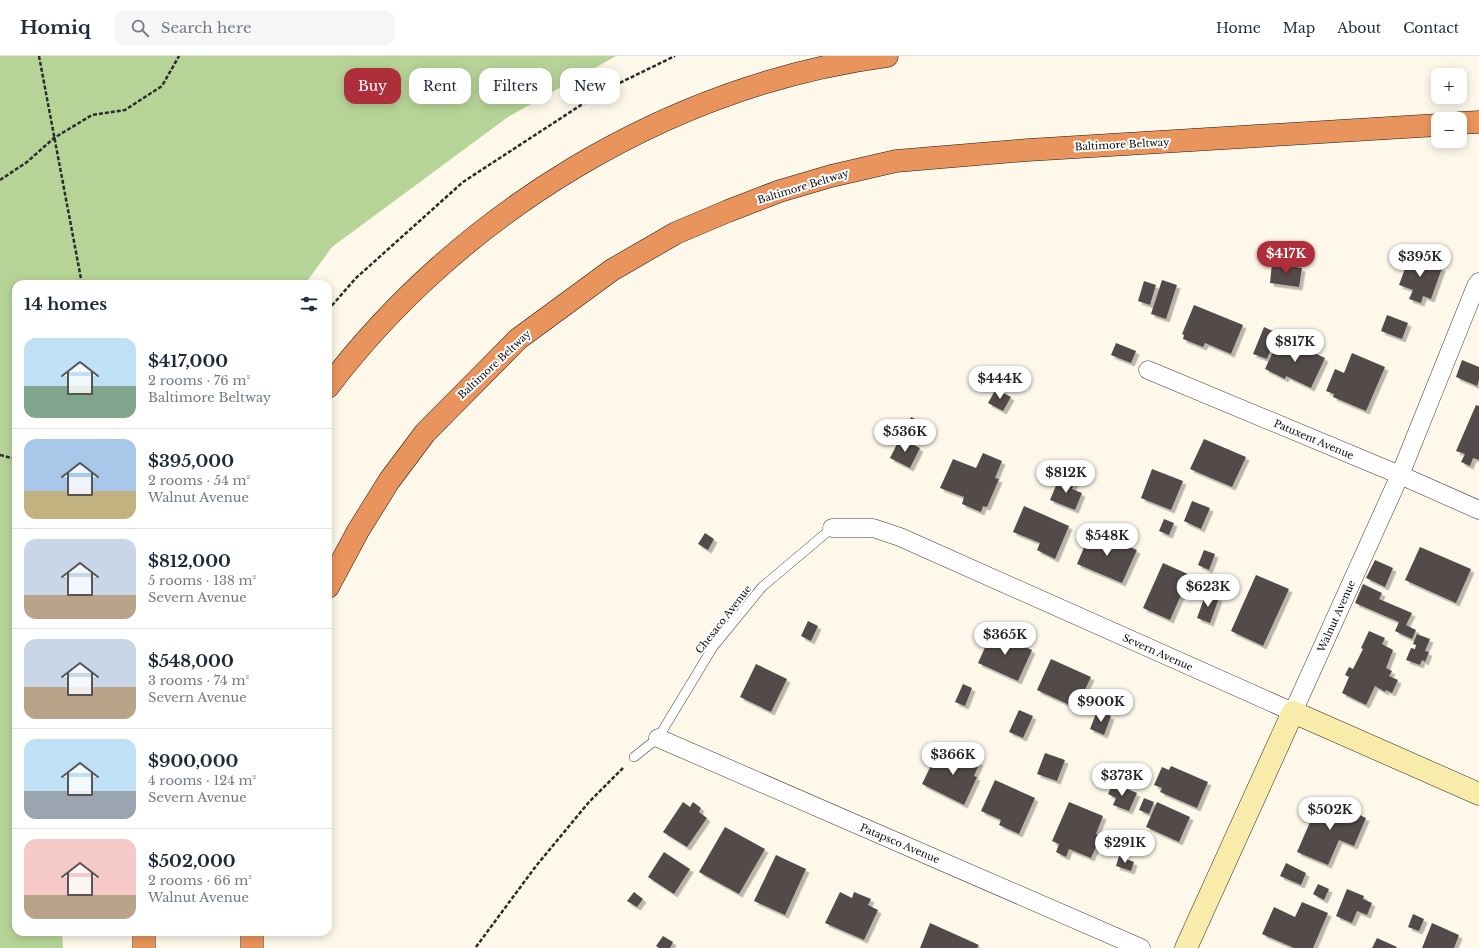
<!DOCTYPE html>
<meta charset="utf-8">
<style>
body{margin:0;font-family:"Libre Baskerville",serif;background:#f6f6f7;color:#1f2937;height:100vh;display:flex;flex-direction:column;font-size:15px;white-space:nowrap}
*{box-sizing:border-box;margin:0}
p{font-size:13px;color:#747a83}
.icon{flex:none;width:22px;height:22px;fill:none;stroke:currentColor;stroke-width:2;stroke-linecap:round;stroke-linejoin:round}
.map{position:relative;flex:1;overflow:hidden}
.details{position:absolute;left:12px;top:224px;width:320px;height:656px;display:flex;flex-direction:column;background:#fff;border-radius:12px;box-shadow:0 2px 10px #0003}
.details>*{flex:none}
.banner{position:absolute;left:344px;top:12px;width:380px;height:36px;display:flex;gap:8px}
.buttons{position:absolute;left:1431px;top:12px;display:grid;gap:8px}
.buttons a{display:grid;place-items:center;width:36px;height:36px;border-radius:8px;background:#fff;box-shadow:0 2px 10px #0003;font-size:20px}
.price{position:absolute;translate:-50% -34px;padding:0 9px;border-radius:14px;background:#fff;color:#222;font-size:13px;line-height:26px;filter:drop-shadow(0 1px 2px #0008)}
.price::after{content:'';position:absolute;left:50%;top:24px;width:12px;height:9px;margin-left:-6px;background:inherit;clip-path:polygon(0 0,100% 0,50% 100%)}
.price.active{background:#af2e3b;color:#fff}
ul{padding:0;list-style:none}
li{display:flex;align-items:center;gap:12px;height:100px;padding:0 12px}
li+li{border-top:1px solid #e0e1e3}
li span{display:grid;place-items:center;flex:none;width:112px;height:80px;border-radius:12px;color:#555}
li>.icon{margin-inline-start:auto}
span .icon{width:48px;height:48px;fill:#fffc;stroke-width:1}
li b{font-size:17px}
h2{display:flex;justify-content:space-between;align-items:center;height:48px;padding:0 12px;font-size:17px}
.chip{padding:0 14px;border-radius:12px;background:#fff;box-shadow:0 2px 10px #0003;font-size:14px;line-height:36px}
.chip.active{background:#af2e3b;color:#fff}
header{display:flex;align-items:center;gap:24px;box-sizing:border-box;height:56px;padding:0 20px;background:#fff;border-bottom:1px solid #e0e1e3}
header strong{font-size:19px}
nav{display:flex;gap:22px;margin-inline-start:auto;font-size:14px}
.search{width:280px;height:36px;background:#f6f6f7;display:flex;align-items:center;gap:10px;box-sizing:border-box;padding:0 14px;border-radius:12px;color:#747a83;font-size:15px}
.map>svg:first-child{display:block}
.forest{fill:#b6d497}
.building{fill:#524b48;filter:url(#shadow)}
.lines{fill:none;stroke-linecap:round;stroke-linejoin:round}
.lane-casing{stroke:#3d3d3d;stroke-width:10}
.street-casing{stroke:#3d3d3d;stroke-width:19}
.secondary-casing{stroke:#2c2c2c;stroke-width:23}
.highway-casing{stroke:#1b1b1b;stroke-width:23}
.path{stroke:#2c2c2c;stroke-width:2.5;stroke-dasharray:4 2;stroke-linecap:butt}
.lane{stroke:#fff;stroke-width:9}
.street{stroke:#fff;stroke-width:18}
.secondary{stroke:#f9eba9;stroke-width:22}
.highway{stroke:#e9945c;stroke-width:22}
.labels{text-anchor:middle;stroke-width:4;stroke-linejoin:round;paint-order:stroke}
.street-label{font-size:10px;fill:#0a0a0a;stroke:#fff}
</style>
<header>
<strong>Homiq</strong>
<div class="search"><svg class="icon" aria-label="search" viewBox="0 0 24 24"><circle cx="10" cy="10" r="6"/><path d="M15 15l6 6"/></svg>Search here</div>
<nav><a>Home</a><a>Map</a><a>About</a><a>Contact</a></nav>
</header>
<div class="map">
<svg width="1479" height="892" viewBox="0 0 1479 892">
<defs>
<filter id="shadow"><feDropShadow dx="3.5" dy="3.5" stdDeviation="0" flood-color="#0004"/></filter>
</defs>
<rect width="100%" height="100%" fill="#fdf8e9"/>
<path class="forest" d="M0,0H616L508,61L332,191L305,228H16V876H62L63,892H0Z"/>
<path class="building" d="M1410,199L1423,203L1424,201L1431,204L1430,207L1442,212L1431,243L1423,240L1421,247L1409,243L1413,234L1399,229Z
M1272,207L1302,212L1299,231L1270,227Z
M1162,224L1177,229L1166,263L1151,258Z
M1144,225L1156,229L1150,249L1138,245Z
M1194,249L1243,269L1231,298L1205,287L1203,291L1183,283L1184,279L1182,278Z
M1387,259L1408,267L1402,283L1381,275Z
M1264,271L1277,277L1267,303L1253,298Z
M1280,281L1325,302L1311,332L1286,320L1285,323L1265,313Z
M1116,287L1136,295L1131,307L1111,299Z
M1352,297L1385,311L1366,355L1333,341L1334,338L1326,335L1335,313L1344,317Z
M1462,304L1479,311V324L1477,330L1456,321Z
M996,333L1011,341L1003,355L988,347Z
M1476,349L1479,350V404L1473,402L1470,410L1461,406L1465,398L1456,395Z
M911,361L924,367L916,386L902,380Z
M900,382L920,392L910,412L890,402Z
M1204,383L1246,401L1232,431L1190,413Z
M983,397L1002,405L995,422L999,423L987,451L983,450L981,456L962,448L964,441L940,432L953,403L976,412Z
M1152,413L1183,425L1171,454L1141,442Z
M1063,420L1075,426L1072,433L1082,437L1075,454L1050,444L1057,427L1059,428Z
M1192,445L1210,452L1201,473L1184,465Z
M1024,450L1069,470L1055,503L1037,494L1040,487L1013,476Z
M1164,463L1174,467L1169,479L1159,475Z
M1091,475L1137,494L1122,527L1077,508Z
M705,477L714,483L708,494L698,488Z
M1420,491L1471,513L1456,547L1405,524Z
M1204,494L1215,498L1209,514L1198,509Z
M1375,504L1393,512L1385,531L1366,522Z
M1163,507L1190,519L1170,564L1143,552Z
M1256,519L1289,533L1263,590L1231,575Z
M1363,528L1382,537L1379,543L1412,557L1406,569L1416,574L1412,583L1395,575L1399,566L1355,547Z
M1206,537L1219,542L1210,567L1197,562Z
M808,565L818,570L811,585L801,580Z
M1369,575L1385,582L1382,588L1393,594L1386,612L1392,615L1389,620L1398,624L1392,637L1386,634L1385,636L1375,630L1366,649L1342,637L1349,621L1345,619L1349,611L1353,613L1363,593L1361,592Z
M992,576L1032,594L1018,625L978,607Z
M1417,578L1430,583L1425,595L1429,596L1425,606L1422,604L1420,609L1406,604L1411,592L1415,593L1416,589L1413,588Z
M1051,603L1091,621L1076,652L1037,634Z
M756,608L787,623L771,656L740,641Z
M963,628L972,632L965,650L955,646Z
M1019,654L1033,660L1023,682L1009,676Z
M1097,655L1111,660L1104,679L1090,673Z
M956,694L980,706L974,720L977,721L964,749L922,728L937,697L951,704Z
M1045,697L1065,704L1057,725L1037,718Z
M1171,710L1208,726L1197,752L1160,736L1162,732L1154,729L1162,711L1169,714Z
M995,724L1035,742L1019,778L999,769L1001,764L981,755Z
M1113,727L1137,737L1129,755L1113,749L1116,742L1108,738Z
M1321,741L1366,762L1354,790L1339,784L1328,809L1297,796Z
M1144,742L1154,746L1149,758L1139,754Z
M683,746L690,751L693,746L701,752L699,756L707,762L687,791L663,776Z
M1069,746L1103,760L1096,778L1101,780L1091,802L1069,793L1066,801L1056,796L1059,788L1052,785Z
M1157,746L1190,761L1179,786L1146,771Z
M725,771L765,793L739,838L699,816Z
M664,796L690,813L674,838L648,821Z
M776,799L806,813L785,859L754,845Z
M1119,800L1134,806L1131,815L1116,810Z
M1286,807L1306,817L1301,829L1280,820Z
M1318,828L1329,833L1324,844L1313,838Z
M1347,833L1364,840L1363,843L1372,847L1367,859L1357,855L1352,867L1336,860Z
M634,836L643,843L637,851L627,845Z
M840,836L852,842L854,836L871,843L868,849L878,854L864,884L825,867Z
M1302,846L1328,857L1313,892H1294L1262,878L1274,851L1295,861Z
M1413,858L1424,863L1419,875L1408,871Z
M930,867L979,889L977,892H920Z
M1432,867L1459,879L1454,892H1422Z
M663,880L673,886L670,892H659L656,890Z
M1377,882L1397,891L1396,892H1372Z"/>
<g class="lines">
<g class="lane-casing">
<path id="lane" d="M634,701L658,682L713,591L762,531L832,472"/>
</g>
<g class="street-casing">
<path id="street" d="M1148,314L1400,419L1479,454
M832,472H873L900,481L1293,656L1400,419L1476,230L1479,226
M658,682L1141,892"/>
</g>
<g class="secondary-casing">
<path id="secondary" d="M1186,892L1293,656L1479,738"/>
</g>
<g class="highway-casing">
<path id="highway" d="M1460,67L1479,66
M328,331C460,157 669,29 887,0
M328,531L358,475L389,425L425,377L518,283L612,214L676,177L728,155L780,135L831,120L896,105L1028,94L1438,69
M144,876V892
M252,876V892"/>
</g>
<path class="path" d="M39,0L82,228
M0,124L27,106L54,82L92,59L125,54L162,30L179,0
M328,254L356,222L463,126L601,36L675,0
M0,399L16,403
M476,891L536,810L589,746L623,712"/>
<use href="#lane" class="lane"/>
<use href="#street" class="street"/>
<use href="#secondary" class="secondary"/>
<use href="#highway" class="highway"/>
</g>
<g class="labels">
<g class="street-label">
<text transform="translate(1122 88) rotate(-3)" y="4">Baltimore Beltway</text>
<text transform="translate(803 130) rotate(-17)" y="4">Baltimore Beltway</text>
<text transform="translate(494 308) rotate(-43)" y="4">Baltimore Beltway</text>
<text transform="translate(1314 383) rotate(23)" y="4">Patuxent Avenue</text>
<text transform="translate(1336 560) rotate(-66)" y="4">Walnut Avenue</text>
<text transform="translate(723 563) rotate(-52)" y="4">Chesaco Avenue</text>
<text transform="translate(1158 596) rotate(24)" y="4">Severn Avenue</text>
<text transform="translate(900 787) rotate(23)" y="4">Patapsco Avenue</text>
</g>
</g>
</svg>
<div class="buttons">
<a>+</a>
<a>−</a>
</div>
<b class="price active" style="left:1286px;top:219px">$417K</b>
<b class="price" style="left:1420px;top:222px">$395K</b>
<b class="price" style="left:1295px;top:307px">$817K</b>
<b class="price" style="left:1000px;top:344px">$444K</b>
<b class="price" style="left:905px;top:397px">$536K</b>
<b class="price" style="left:1066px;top:438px">$812K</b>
<b class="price" style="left:1107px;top:501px">$548K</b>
<b class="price" style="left:1208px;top:552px">$623K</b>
<b class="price" style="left:1005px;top:600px">$365K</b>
<b class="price" style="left:1101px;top:667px">$900K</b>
<b class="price" style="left:953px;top:720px">$366K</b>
<b class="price" style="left:1122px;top:741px">$373K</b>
<b class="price" style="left:1330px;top:775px">$502K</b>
<b class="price" style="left:1125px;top:808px">$291K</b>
<div class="banner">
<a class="chip active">Buy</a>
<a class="chip">Rent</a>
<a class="chip">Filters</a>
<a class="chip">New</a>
</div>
<section class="details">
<h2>14 homes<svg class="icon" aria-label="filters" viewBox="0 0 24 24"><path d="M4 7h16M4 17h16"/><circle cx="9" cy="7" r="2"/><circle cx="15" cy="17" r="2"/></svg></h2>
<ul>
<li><span style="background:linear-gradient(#bfe0f5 60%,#7fa58c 0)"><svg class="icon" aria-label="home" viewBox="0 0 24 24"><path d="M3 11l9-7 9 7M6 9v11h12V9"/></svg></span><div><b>$417,000</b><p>2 rooms · 76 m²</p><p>Baltimore Beltway</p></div></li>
<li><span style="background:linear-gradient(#a9c7e8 65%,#c2b280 0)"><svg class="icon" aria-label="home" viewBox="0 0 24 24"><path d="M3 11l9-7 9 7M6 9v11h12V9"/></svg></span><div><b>$395,000</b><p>2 rooms · 54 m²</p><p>Walnut Avenue</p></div></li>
<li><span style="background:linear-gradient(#c9d6e8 70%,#b9a48a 0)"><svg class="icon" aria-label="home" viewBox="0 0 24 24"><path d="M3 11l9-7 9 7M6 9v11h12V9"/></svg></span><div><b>$812,000</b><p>5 rooms · 138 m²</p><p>Severn Avenue</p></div></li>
<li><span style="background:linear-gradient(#c9d6e8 60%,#b9a48a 0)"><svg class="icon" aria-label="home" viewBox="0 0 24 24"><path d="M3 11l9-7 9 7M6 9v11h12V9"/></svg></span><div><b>$548,000</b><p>3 rooms · 74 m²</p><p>Severn Avenue</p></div></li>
<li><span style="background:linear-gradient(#bfe0f5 65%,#9aa5b1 0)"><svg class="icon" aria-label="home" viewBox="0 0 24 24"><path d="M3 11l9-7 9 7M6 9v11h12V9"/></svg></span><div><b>$900,000</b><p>4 rooms · 124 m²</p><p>Severn Avenue</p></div></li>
<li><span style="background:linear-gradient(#f6c9c9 70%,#b9a48a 0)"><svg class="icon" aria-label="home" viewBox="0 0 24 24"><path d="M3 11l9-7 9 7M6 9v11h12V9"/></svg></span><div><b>$502,000</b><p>2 rooms · 66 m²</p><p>Walnut Avenue</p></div></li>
</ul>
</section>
</div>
